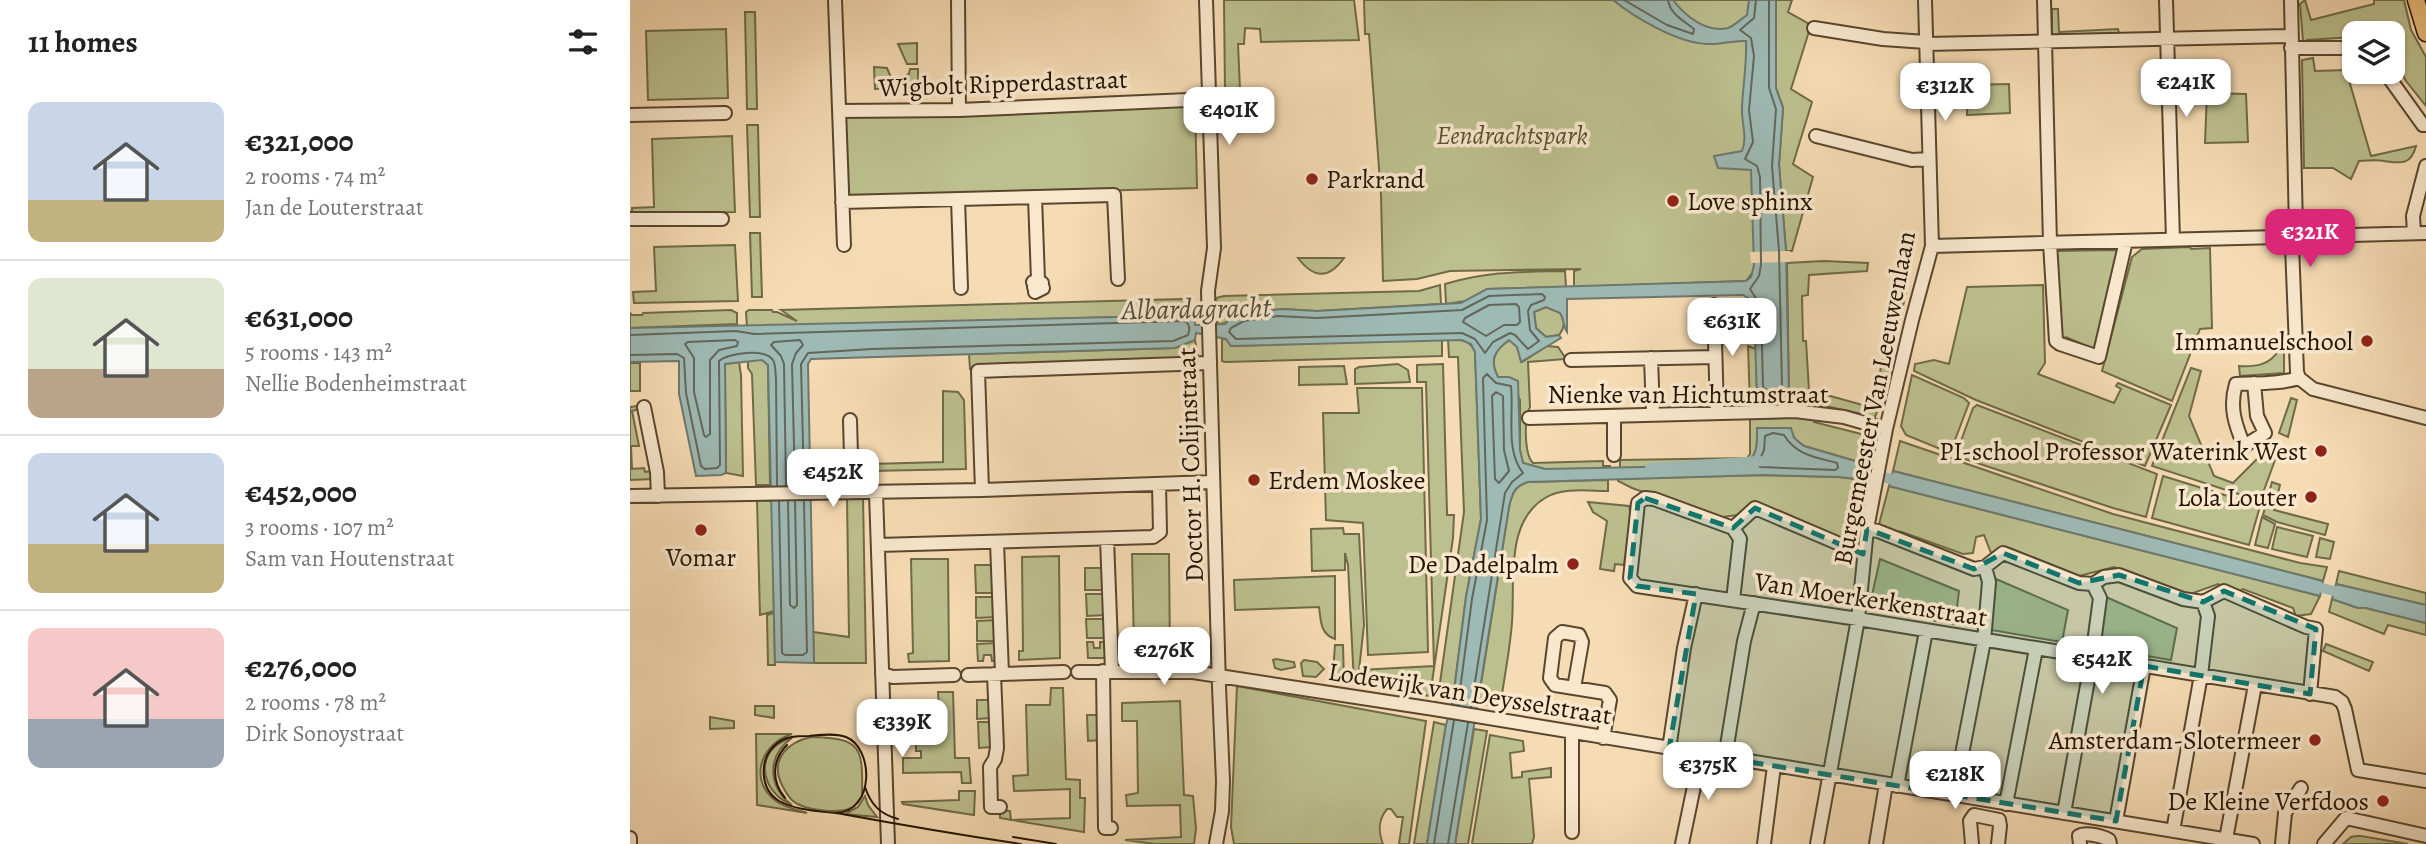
<!DOCTYPE html>
<meta charset="utf-8">
<style>
body{margin:0;font-family:Alegreya,serif;background:#f2f2f2;color:#222;height:100vh;display:flex;flex-direction:column;font-size:26px;white-space:nowrap}
*{box-sizing:border-box;margin:0}
p{font-size:23px;color:#767676}
.icon{flex:none;width:38px;height:38px;fill:none;stroke:currentColor;stroke-width:2;stroke-linecap:round;stroke-linejoin:round}
.map{position:relative;flex:1;overflow:hidden}
.sheet{display:flex;flex-direction:column;background:#fff;width:630px}
.sheet>*{flex:none}
.fabs{position:absolute;left:1712px;top:21px;display:grid;gap:14px}
.fabs a{display:grid;place-items:center;width:63px;height:63px;border-radius:14px;background:#fff;box-shadow:0 2px 5px #0004;font-size:35px}
.price{position:absolute;translate:-50% -60px;padding:0 16px;border-radius:14px;background:#fff;color:#222;font-size:23px;line-height:46px;filter:drop-shadow(0 2px 4px #0008)}
.price::after{content:'';position:absolute;left:50%;top:42px;width:21px;height:16px;margin-left:-10px;background:inherit;clip-path:polygon(0 0,100% 0,50% 100%)}
.price.on{background:#db2777;color:#fff}
ul{padding:0;list-style:none}
li{display:flex;align-items:center;gap:21px;height:175px;padding:0 28px}
li+li{border-top:2px solid #e0e0e0}
li span{display:grid;place-items:center;flex:none;width:196px;height:140px;border-radius:14px;color:#555}
li>.icon{margin-inline-start:auto}
span .icon{width:84px;height:84px;fill:#fffc;stroke-width:1}
li b{font-size:30px}
h2{display:flex;justify-content:space-between;align-items:center;height:84px;padding:0 28px;font-size:30px}
main{display:flex;flex:1;min-height:0}
.map>svg:first-child{display:block}
.green{fill:#bcc08e;stroke:#706a48;stroke-width:2}
.water{fill:#9ebab5;stroke:#6e786d;stroke-width:2}
.pier{fill:#f6dcb4}
.lines{fill:none;stroke-linecap:round;stroke-linejoin:round}
.shore{stroke:#62675b;stroke-width:2}
.canal{stroke:#9ebab5;stroke-width:10}
.minor-casing{stroke:#59462e;stroke-width:16}
.major-casing{stroke:#251401;stroke-width:19}
.minor{stroke:#f9e8ce;stroke-width:12}
.major{stroke:#ebbe7a;stroke-width:16}
.tram{stroke:#251401;stroke-width:2}
.marked{fill:#0f766e;fill-opacity:0.2;stroke:#0f766e;stroke-width:5;stroke-dasharray:14 9;stroke-linejoin:round}
.poi-dot{fill:#8f2418;stroke:#f9e8ce;stroke-width:2.5}
.labels{text-anchor:middle;stroke-width:7;stroke-linejoin:round;paint-order:stroke}
.street-label{font-size:26px;fill:#251401;stroke:#f9e8ce}
.park-label{font-size:26px;font-style:italic;fill:#5a5032;stroke:#f9e8ce}
.poi-label{font-size:26px;fill:#251401;stroke:#f9e8ce;text-anchor:end}
.water-label{font-size:28px;font-style:italic;fill:#4f4e40;stroke:#f9e8ce}
</style>
<main>
<section class="sheet">
<h2>11 homes<svg class="icon" aria-label="filters" viewBox="0 0 24 24"><path d="M4 7h16M4 17h16"/><circle cx="9" cy="7" r="2"/><circle cx="15" cy="17" r="2"/></svg></h2>
<ul>
<li><span style="background:linear-gradient(#c9d6e8 70%,#c2b280 0)"><svg class="icon" aria-label="home" viewBox="0 0 24 24"><path d="M3 11l9-7 9 7M6 9v11h12V9"/></svg></span><div><b>€321,000</b><p>2 rooms · 74 m²</p><p>Jan de Louterstraat</p></div></li>
<li><span style="background:linear-gradient(#dfe7d0 65%,#b9a48a 0)"><svg class="icon" aria-label="home" viewBox="0 0 24 24"><path d="M3 11l9-7 9 7M6 9v11h12V9"/></svg></span><div><b>€631,000</b><p>5 rooms · 143 m²</p><p>Nellie Bodenheimstraat</p></div></li>
<li><span style="background:linear-gradient(#c9d6e8 65%,#c2b280 0)"><svg class="icon" aria-label="home" viewBox="0 0 24 24"><path d="M3 11l9-7 9 7M6 9v11h12V9"/></svg></span><div><b>€452,000</b><p>3 rooms · 107 m²</p><p>Sam van Houtenstraat</p></div></li>
<li><span style="background:linear-gradient(#f6c9c9 65%,#9aa5b1 0)"><svg class="icon" aria-label="home" viewBox="0 0 24 24"><path d="M3 11l9-7 9 7M6 9v11h12V9"/></svg></span><div><b>€276,000</b><p>2 rooms · 78 m²</p><p>Dirk Sonoystraat</p></div></li>
</ul>
</section>
<div class="map">
<svg width="1796" height="844" viewBox="0 0 1796 844">
<rect width="100%" height="100%" fill="#f6dcb4"/>
<filter id="stains"><feTurbulence type="fractalNoise" baseFrequency=".00286" numOctaves="4"/><feColorMatrix values="0 0 0 0 .2 0 0 0 0 .09 0 0 0 0 .02 0 0 0 .5 -.17"/></filter>
<radialGradient id="worn" r=".72"><stop offset=".6" stop-color="#630" stop-opacity="0"/><stop offset="1" stop-color="#630" stop-opacity=".3"/></radialGradient>
<path class="green" d="M594,0H724L729,40L631,42L630,29L615,28L614,44H608L610,90H595Z
M734,0H1119L1116,64L1134,267L1123,272L1116,281L944,287V271L951,269L820,271L787,279L753,281L751,195L739,34H735Z
M1146,0H1162L1158,12L1181,25L1161,89L1182,102L1163,164L1183,177L1162,251H1156L1149,165L1153,108L1146,88Z
M1675,0L1681,20L1744,4V0H1774L1781,30L1796,57V106L1776,81L1766,63H1762V33H1724V37L1677,40V44L1673,41L1670,4Z
M1422,9H1428L1429,32L1488,29L1489,33L1425,35L1422,33Z
M115,12H125L127,109H117Z
M96,29L98,98L18,100L16,31Z
M287,43V64H277L268,44Z
M1683,58L1685,71L1716,70L1741,156L1786,146C1781,166 1770,163 1754,161C1746,159 1737,161 1729,161L1721,179L1703,168H1674L1672,60Z
M244,67L257,68L262,80V88L245,89Z
M280,69H288V88L271,89L270,77L279,74Z
M1379,84L1380,113L1337,115L1338,85Z
M1577,93L1616,94L1618,142L1575,143Z
M565,104L567,188L217,198L214,114Z
M117,125H128L130,217H120Z
M102,136L105,212L2,215V208L24,207L22,139Z
M120,233H130L132,297H122Z
M105,245L108,301L4,303L3,292L26,291L24,247Z
M1560,247L1561,249L1580,248L1582,328L1570,329L1542,401L1472,371L1502,257L1512,249Z
M1486,250L1490,254L1468,349L1460,351L1457,346L1436,337L1431,339L1426,251Z
M668,258H714C699,279 684,279 668,258Z
M1194,261L1238,263L1237,271L1179,275L1178,295L1172,296L1173,341H1176L1179,390L1243,408L1245,400L1251,401L1245,417L1182,403L1120,405L1118,346L1126,349L1127,397L1159,396L1157,263Z
M935,271L936,287L857,289L836,301L816,304L815,284C859,271 890,272 935,271Z
M810,285L811,304L687,311L652,309L609,314L604,320L588,325L586,298L594,296L789,291Z
M1413,285L1415,363L1408,374L1484,403L1491,389L1486,386L1488,383L1541,405L1515,466L1346,400L1284,371L1285,364L1304,360L1319,364L1337,287Z
M1276,293L1261,356L1256,355L1265,306V294Z
M554,299L562,303L561,310L554,311V314L528,316L117,327L116,312L119,310H142L143,312H147L167,321L151,310Z
M916,307L931,313C935,322 935,327 929,335L916,337L906,328L904,312Z
M101,310L107,313V324L0,328V313L2,315H12L13,313Z
M592,339H596L601,346L812,339V356L595,362L592,361Z
M818,339C830,340 840,339 845,352L851,519L836,597L823,699L808,697L834,512L828,357H819Z
M565,340L569,362L340,369L339,354L545,348Z
M880,340L887,347L892,362L917,346L928,347L936,359L898,362L900,407C894,418 894,454 903,463L973,461V466H980V469H915L893,463L890,450V400L879,377H868C859,360 865,349 880,340Z
M1648,351H1654V373L1610,376L1609,366C1625,367 1640,365 1648,351Z
M118,360H132L138,365L140,485H126L122,374L118,368Z
M1252,360L1260,361L1252,398L1246,397Z
M109,362L111,375L113,476L96,473L95,364Z
M0,363H10V391H0Z
M768,364L778,370L780,382L725,384V369L729,367Z
M813,364L817,512V515H824L823,538L800,696L724,683L718,565L715,553V570L682,571L681,529L713,528L714,534H729L734,625L729,670L804,666L796,382H787V365Z
M714,366L717,384L669,385V367Z
M1561,368L1571,371L1559,416L1584,476L1603,483L1633,453L1645,460L1630,501L1522,466Z
M1282,375L1334,398L1339,403L1320,453L1276,435L1271,426Z
M727,388H792L798,652L738,655L733,523L696,520L693,413H729Z
M313,391L328,392L334,400L336,469L240,471V464L313,462Z
M1661,398L1667,400L1658,437L1649,433Z
M1347,405L1527,474L1516,517L1483,508L1329,457L1327,452L1343,408Z
M8,406L9,409L2,411L9,446H1L2,469L14,468L15,472L22,471L23,479L0,480V407Z
M1185,417L1184,422L1239,436L1241,429L1246,432L1239,465L1174,446L1165,439L1160,428H1127C1127,444 1129,458 1112,465L990,468V460L1117,458L1120,454V419Z
M1270,441L1483,514L1670,563L1697,567L1693,581L1263,471Z
M1132,475L1209,477L1235,480L1220,551L1123,513L1085,518L1002,488L988,481V479Z
M1533,476L1630,506L1619,545L1522,518Z
M978,480V491C959,491 932,487 915,498C875,522 885,582 882,622C880,650 874,679 870,707L848,703L879,507C882,494 884,486 898,482Z
M1642,482L1650,485L1644,510L1698,524L1695,535L1647,522L1633,515Z
M1259,486L1690,596L1681,614L1666,616L1663,608L1613,589L1608,592L1588,584L1555,596L1484,567L1449,576L1380,548L1361,553L1354,535L1346,537L1343,553L1333,554L1272,532L1248,528Z
M233,496L236,663H184L183,632L219,637L217,497Z
M127,500L142,501L144,611L130,615Z
M958,502L999,506L1001,515L994,565L985,564L984,571L970,569L977,521L963,512Z
M1632,517L1645,524L1638,548L1625,545Z
M1647,527L1683,536L1677,557L1642,549Z
M1690,538L1704,542L1700,559L1686,557Z
M502,554H539L540,655L499,657V649L504,648Z
M429,556L430,658L389,660V651H393L392,557Z
M281,559H318L319,661L279,662L278,654L283,653Z
M1250,559L1329,591L1325,624L1239,609Z
M345,565H364L365,593H346Z
M455,568H474L475,590H455Z
M1709,571L1796,593V605L1706,584Z
M705,576V639C690,634 691,621 689,607L605,610L604,580Z
M1366,579L1438,610L1432,642L1361,630Z
M456,594H476V615L457,616Z
M346,597H365L366,617L346,618Z
M1476,597L1547,628L1541,660L1469,648Z
M1702,599L1728,608H1736L1796,623V635L1758,625L1754,634L1699,612Z
M144,613L145,665H138L137,615Z
M456,619H475L476,638H457Z
M366,620L367,641H347V621Z
M457,642H463L464,648H470V642H476V658H458Z
M366,643V661H362L361,655H354L353,661H348L347,644Z
M1696,644L1743,662L1739,671L1693,651Z
M705,645H713L714,681L703,672Z
M646,659L664,662L665,667L651,670L645,668L643,660Z
M674,660L687,662L694,669L686,677L673,676L671,663Z
M607,686L796,721L779,844H769L773,817H767L761,809H757C748,820 748,831 753,844H604L601,827Z
M421,688H433L436,779L450,780V798H455L454,832L370,818V811H380L381,820L440,818V789L384,791L383,776L398,775L396,705H420Z
M308,692H323L325,758H339L341,783H332L331,772L273,773V758H291V751H286L285,708L309,707Z
M347,700H359L360,718L347,719Z
M550,701L554,795L563,796L566,829L564,844H525L495,840L551,837L550,805L497,806L496,795L508,793L507,721H492V703Z
M125,706H144V718L125,715Z
M457,715H469L470,740L458,741Z
M80,717L104,721V728L80,729Z
M348,722H360L361,747L349,748Z
M804,722L816,725L797,844H784Z
M844,729L857,731L838,844H825Z
M126,734H162C132,743 117,779 146,801C154,807 167,810 177,813L127,805Z
M860,735L893,741L894,751L880,753L882,778L892,777V772L921,768V777L899,779L904,837L902,844H842Z
M181,737C232,738 233,747 232,796C229,800 225,806 221,808C209,814 173,810 163,801C157,796 154,789 151,783C140,758 159,742 181,737Z
M162,738C136,756 138,787 162,805C129,792 123,748 162,738Z
M329,791H345L344,815L273,804L272,802L329,800Z
M235,796L238,805L247,817L215,814L228,807Z
M1727,836H1731L1778,844H1713L1721,837Z"/>
<path class="water" d="M983,0H1043C1055,16 1076,33 1098,28C1104,26 1111,19 1117,15L1119,0H1146V88L1153,108L1149,165L1156,251L1159,396L1127,397L1124,306L1121,300L1113,295L937,299V332C933,326 934,319 930,313L916,307L904,312L906,328L916,337L929,335L931,338L891,362L887,347L879,340C865,350 859,360 868,377H879L888,381L890,450L893,463L915,469L1112,465C1129,457 1127,444 1127,428H1161L1164,438L1174,446L1239,465L1235,480L1209,477L1132,475L898,482C884,486 882,494 879,507L825,844H797L816,725L823,699L836,597L851,519L845,352L841,344L832,340L601,346L596,339L566,333L565,340L545,348L181,359L178,364L184,663L145,662L138,365L132,360L95,364L96,473L91,475L66,476L49,394V361L0,362V328L528,316L564,313L565,325L595,324L600,318L604,320L609,314L652,309L687,311L831,303L857,289L1116,281L1121,277L1124,265L1121,170L1088,168L1084,156L1112,151C1118,136 1111,123 1112,107C1113,85 1117,63 1116,41C1103,40 1090,45 1077,44C1048,43 1005,18 983,0Z
M1263,471L1693,581L1690,596L1259,486Z
M1706,584L1796,605V623L1736,608H1728L1702,599Z"/>
<path class="pier" d="M1160,251V262L1121,263L1120,252Z"/>
<g class="lines">
<path class="shore" d="M994,0L1037,25L1063,34L1064,29C1054,21 1040,14 1038,0
M1126,0L1124,18L1110,30L1121,38L1124,56L1119,110L1123,142L1115,159L1127,166L1130,177L1131,265L1129,276L1120,289L1131,306L1133,387L1137,390H1150L1152,386L1149,251L1142,166L1146,109L1139,88V0
M912,294L915,297L914,300L901,305L898,311L900,330L909,341L898,349L885,335L880,333L863,342L855,353L845,339L832,333L606,339L599,332L601,328L614,321L648,316L687,318L832,310L859,296Z
M886,304L889,307L890,322L887,325H874L856,336L833,322L835,318L859,305Z
M0,335L106,331L124,334L554,321C560,323 560,330 558,335L543,341L242,349L178,353L171,364L174,485
M105,340L108,342L107,346L89,350L80,360V434L76,437L74,435L64,392V358L55,344L58,342Z
M0,355L47,354L54,358L56,393L71,466L75,469L87,468L90,465L89,361C98,353 135,348 143,360C146,365 145,372 146,378L147,486
M866,392L873,396L874,450L879,471L869,483L865,479L862,396Z
M1143,433L1154,435C1166,455 1185,457 1207,463L1208,468L1205,470L1130,467L1128,464L1134,450L1135,436Z
M156,485L154,364L151,356L141,345L144,342L170,340L173,345L166,353L162,364L165,485
M149,501L152,653L155,655H173L177,652L174,501
M158,501L160,605L164,608L167,605L165,501
M828,705L842,599L857,520L853,378L857,374L866,383L881,386C884,414 875,451 893,473L882,482L875,493L841,707
M804,844L824,720
M818,844L838,723"/>
<path class="canal" d="M1020,468L1130,461
M1226,471L1275,482
M1680,585L1716,594"/>
<g class="minor-casing">
<path id="minor" d="M205,0L214,245
M328,0L329,110
M576,0L584,248L578,291L589,687L593,781L592,811L586,844
M1414,0L1420,243L1426,341L1430,344L1469,357L1496,241
M1536,0L1543,240
M1661,0L1666,230L1662,246L1667,372L1669,378L1683,389L1796,418
M1184,28L1253,39L1296,42
M1296,44L1661,36
M1661,48H1724
M1755,72L1793,125H1796
M209,111L329,110L581,99
M0,115L95,113
M1186,136L1282,160L1299,159
M405,197L408,280L403,282L412,283L404,287L413,288L405,292
M328,199L331,288
M212,202L484,195L488,279
M0,219H92
M1784,233L1783,216L1796,166
M1302,246L1796,233
M1084,305L1087,412
M1021,358L1023,414
M941,360L1085,357
M1624,383L1627,416L1635,433L1614,446C1605,424 1599,407 1606,384C1628,383 1649,384 1669,378
M14,407L27,472L28,496
M984,416V455
M899,418L1165,411L1214,417L1256,429
M220,420L222,492
M352,490L348,371L579,363
M246,493L258,844
M0,496L352,490L583,482
M1237,529L1248,531L1344,569L1355,567L1373,553L1449,583L1463,584L1474,577L1489,575L1553,599L1573,602L1594,591L1676,627L1686,629L1680,694
M477,539L482,671
M367,542L372,674
M248,545L523,537L530,532L529,484
M1233,554L1125,508L1103,528L1024,499L1015,498L1008,503L1000,578L1007,586L1228,619L1705,697L1712,702L1715,709L1728,770L1796,781
M1103,600L1110,539L1103,528
M473,671L475,828H481
M448,672H563L804,709L1623,844
M252,674L263,677L324,675
M364,674L367,748L365,759L360,767L361,807H370
M338,675L434,672
M944,688L952,642L949,635L932,632L925,638L920,678L925,685L975,693L980,700L973,738
M942,733V832
M1039,749L1054,648L1066,594
M1095,758L1114,641L1124,603
M1267,786L1296,631
M1324,795L1354,641L1359,582L1355,567
M1376,804L1406,649
M1434,813L1462,658L1470,598L1463,584
M1486,821L1514,666
M1543,831L1571,675L1578,616L1573,602
M0,838V844
M1596,839L1625,685
M1052,844L1071,753
M1134,844L1144,766
M1187,844L1228,619L1237,529L1256,429L1282,320L1302,246L1295,0
M1246,844L1256,784
M1342,844L1340,821L1344,815L1369,820L1370,826L1368,844
M1450,844L1449,836C1456,832 1472,836 1479,840L1480,844
M1652,844L1655,813L1671,788
M1694,844L1716,818L1796,836"/>
</g>
<g class="major-casing">
<path id="major" d="M1786,0L1796,33"/>
</g>
<use href="#minor" class="minor"/>
<use href="#major" class="major"/>
<path class="tram" d="M235,787C241,805 250,814 268,819
M155,798C141,781 142,760 157,745
M206,813C245,812 244,748 216,737C205,733 191,735 179,736C166,736 154,736 144,746C129,761 130,789 149,801C167,811 192,811 212,814C272,825 331,835 391,844
M383,837L426,844"/>
</g>
<path class="marked" d="M1015,498L1103,528L1125,508L1233,554L1237,529L1344,569L1373,553L1449,583L1489,575L1573,602L1594,591L1686,629L1680,694L1514,666L1486,821L1039,749L1066,594L1007,586L1000,578L1008,503Z"/>
<g class="poi-dot">
<circle cx="682" cy="179" r="7"/>
<circle cx="1043" cy="201" r="7"/>
<circle cx="1737" cy="341" r="7"/>
<circle cx="1691" cy="451" r="7"/>
<circle cx="624" cy="480" r="7"/>
<circle cx="1681" cy="497" r="7"/>
<circle cx="71" cy="530" r="7"/>
<circle cx="943" cy="564" r="7"/>
<circle cx="1685" cy="740" r="7"/>
<circle cx="1753" cy="801" r="7"/>
</g>
<g class="labels">
<g class="street-label">
<text transform="translate(373 83) rotate(-2)" y="9">Wigbolt Ripperdastraat</text>
<text x="1058" y="403">Nienke van Hichtumstraat</text>
<text transform="translate(1244 398) rotate(-79)" y="9">Burgemeester Van Leeuwenlaan</text>
<text transform="translate(560 465) rotate(-92)" y="9">Doctor H. Colijnstraat</text>
<text transform="translate(1241 599) rotate(9)" y="9">Van Moerkerkenstraat</text>
<text transform="translate(840 693) rotate(9)" y="9">Lodewijk van Deysselstraat</text>
</g>
<g class="park-label">
<text x="882" y="144">Eendrachtspark</text>
</g>
<g class="poi-label">
<text x="696" y="188" text-anchor="start">Parkrand</text>
<text x="1057" y="210" text-anchor="start">Love sphinx</text>
<text x="1723" y="350">Immanuelschool</text>
<text x="1677" y="460">PI-school Professor Waterink West</text>
<text x="638" y="489" text-anchor="start">Erdem Moskee</text>
<text x="1667" y="506">Lola Louter</text>
<text x="71" y="566" text-anchor="middle">Vomar</text>
<text x="929" y="573">De Dadelpalm</text>
<text x="1671" y="749">Amsterdam-Slotermeer</text>
<text x="1739" y="810">De Kleine Verfdoos</text>
</g>
<g class="water-label">
<text transform="translate(566 308) rotate(-1)" y="10">Albardagracht</text>
</g>
</g>
<rect width="100%" height="100%" filter="url(#stains)"/>
<rect width="100%" height="100%" fill="url(#worn)"/>
</svg>
<div class="fabs">
<a><svg class="icon" aria-label="layers" viewBox="0 0 24 24"><path d="M12 4l9 5-9 5-9-5zM3 14l9 5 9-5"/></svg></a>
</div>
<b class="price" style="left:1556px;top:119px">€241K</b>
<b class="price" style="left:1315px;top:123px">€312K</b>
<b class="price" style="left:599px;top:147px">€401K</b>
<b class="price on" style="left:1680px;top:269px">€321K</b>
<b class="price" style="left:1102px;top:358px">€631K</b>
<b class="price" style="left:203px;top:509px">€452K</b>
<b class="price" style="left:534px;top:687px">€276K</b>
<b class="price" style="left:1472px;top:696px">€542K</b>
<b class="price" style="left:272px;top:759px">€339K</b>
<b class="price" style="left:1078px;top:802px">€375K</b>
<b class="price" style="left:1325px;top:811px">€218K</b>
</div>
</main>
